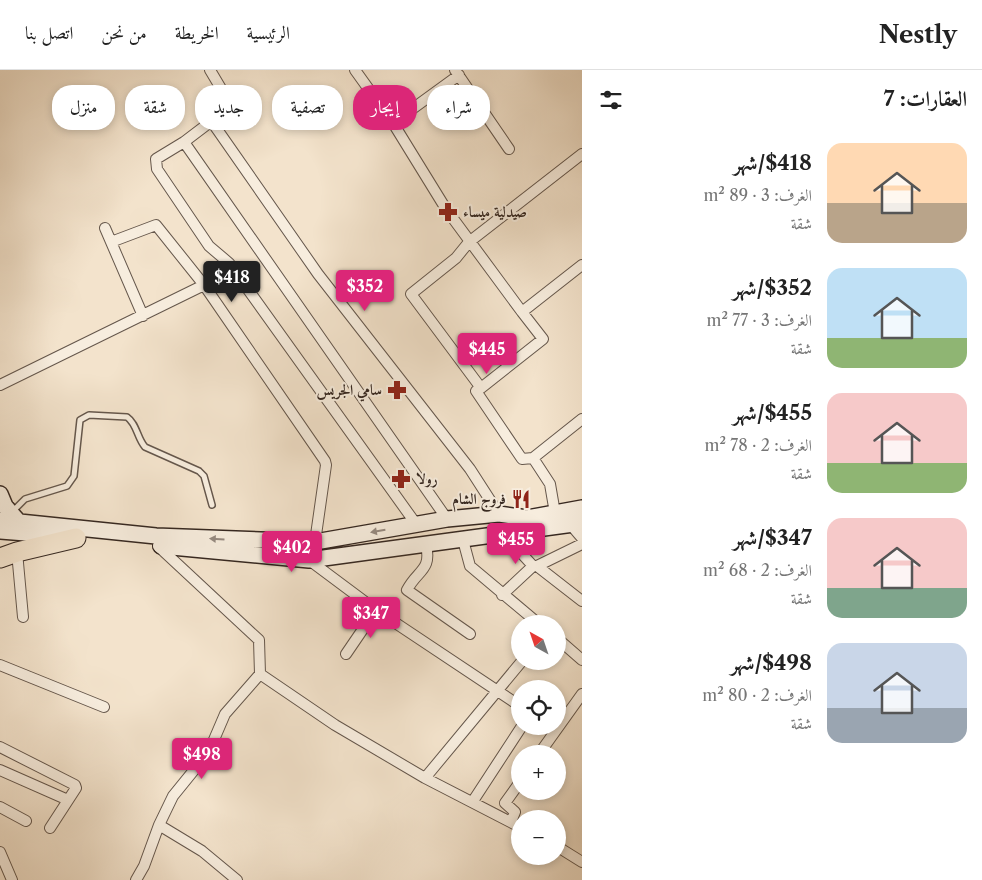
<!DOCTYPE html>
<html lang="ar">
<meta charset="utf-8">
<style>
body{margin:0;font-family:"Libre Caslon Text",Amiri,serif;background:#f6f6f6;color:#222;direction:rtl;height:100vh;display:flex;flex-direction:column;font-size:19px;white-space:nowrap}
*{box-sizing:border-box;margin:0}
p{font-size:16px;color:#767676}
.icon{flex:none;width:28px;height:28px;fill:none;stroke:currentColor;stroke-width:2;stroke-linecap:round;stroke-linejoin:round}
.map{position:relative;flex:1;overflow:hidden;direction:ltr}
.drawer{display:flex;flex-direction:column;background:#fff;width:400px}
.drawer>*{flex:none}
.guide{position:absolute;left:15px;top:15px;width:475px;height:45px;direction:rtl;display:flex;gap:10px}
.needle{width:32px;rotate:320deg}
.buttons{position:absolute;left:511px;top:545px;display:grid;gap:10px}
.buttons a{display:grid;place-items:center;width:55px;height:55px;border-radius:50%;background:#fff;box-shadow:0 2px 8px #0003;font-size:25px}
.price{position:absolute;translate:-50% -42px;padding:0 11px;border-radius:5px;background:#db2777;color:#fff;font-size:16px;line-height:32px;filter:drop-shadow(0 1px 2px #0008)}
.price::after{content:'';position:absolute;left:50%;top:30px;width:15px;height:11px;margin-left:-8px;background:inherit;clip-path:polygon(0 0,100% 0,50% 100%)}
.price.active{background:#222;color:#fff}
ul{padding:0;list-style:none}
li{display:flex;align-items:center;gap:15px;height:125px;padding:0 15px}
li span{display:grid;place-items:center;flex:none;width:140px;height:100px;border-radius:15px;color:#555}
li>.icon{margin-inline-start:auto}
span .icon{width:60px;height:60px;fill:#fffc;stroke-width:1}
li b{font-size:21px}
h2{display:flex;justify-content:space-between;align-items:center;height:60px;padding:0 15px;font-size:21px}
.pill{padding:0 18px;border-radius:20px;background:#fff;box-shadow:0 2px 8px #0003;font-size:18px;line-height:45px}
.pill.active{background:#db2777;color:#fff}
header{display:flex;align-items:center;gap:30px;box-sizing:border-box;height:70px;padding:0 25px;background:#fff;border-bottom:1px solid #e0e0e0}
header strong{font-size:24px}
nav{display:flex;gap:28px;margin-inline-start:auto;font-size:18px}
main{display:flex;flex:1;min-height:0}
.map>svg:first-child{display:block}
.lines{fill:none;stroke-linecap:round;stroke-linejoin:round}
.lane-casing{stroke:#65574c;stroke-width:8}
.street-casing{stroke:#65574c;stroke-width:12}
.secondary-casing{stroke:#362821;stroke-width:18}
.highway-casing{stroke:#362821;stroke-width:21}
.lane{stroke:#f7edde;stroke-width:5}
.street{stroke:#f7edde;stroke-width:10}
.secondary{stroke:#f7edde;stroke-width:15}
.highway{stroke:#f3e3cc;stroke-width:19}
.oneway{fill:#968a80}
.labels{text-anchor:middle;stroke-width:4;stroke-linejoin:round;paint-order:stroke}
.poi-label{font-size:15px;font-weight:bold;fill:#362821;stroke:#f7edde;text-anchor:start}
</style>
<header>
<strong>Nestly</strong>
<nav><a>الرئيسية</a><a>الخريطة</a><a>من نحن</a><a>اتصل بنا</a></nav>
</header>
<main>
<section class="drawer">
<h2>العقارات: 7<svg class="icon" aria-label="filters" viewBox="0 0 24 24"><path d="M4 7h16M4 17h16"/><circle cx="9" cy="7" r="2"/><circle cx="15" cy="17" r="2"/></svg></h2>
<ul>
<li><span style="background:linear-gradient(#ffd9b3 60%,#b9a48a 0)"><svg class="icon" aria-label="home" viewBox="0 0 24 24"><path d="M3 11l9-7 9 7M6 9v11h12V9"/></svg></span><div><b>$418/شهر</b><p>الغرف: 3 · 89 m²</p><p>شقة</p></div></li>
<li><span style="background:linear-gradient(#bfe0f5 70%,#8fb573 0)"><svg class="icon" aria-label="home" viewBox="0 0 24 24"><path d="M3 11l9-7 9 7M6 9v11h12V9"/></svg></span><div><b>$352/شهر</b><p>الغرف: 3 · 77 m²</p><p>شقة</p></div></li>
<li><span style="background:linear-gradient(#f6c9c9 70%,#8fb573 0)"><svg class="icon" aria-label="home" viewBox="0 0 24 24"><path d="M3 11l9-7 9 7M6 9v11h12V9"/></svg></span><div><b>$455/شهر</b><p>الغرف: 2 · 78 m²</p><p>شقة</p></div></li>
<li><span style="background:linear-gradient(#f6c9c9 70%,#7fa58c 0)"><svg class="icon" aria-label="home" viewBox="0 0 24 24"><path d="M3 11l9-7 9 7M6 9v11h12V9"/></svg></span><div><b>$347/شهر</b><p>الغرف: 2 · 68 m²</p><p>شقة</p></div></li>
<li><span style="background:linear-gradient(#c9d6e8 65%,#9aa5b1 0)"><svg class="icon" aria-label="home" viewBox="0 0 24 24"><path d="M3 11l9-7 9 7M6 9v11h12V9"/></svg></span><div><b>$498/شهر</b><p>الغرف: 2 · 80 m²</p><p>شقة</p></div></li>
</ul>
</section>
<div class="map">
<svg width="582" height="810" viewBox="0 0 582 810">
<rect width="100%" height="100%" fill="#f3e3cc"/>
<filter id="stains"><feTurbulence type="fractalNoise" baseFrequency=".004" numOctaves="4"/><feColorMatrix values="0 0 0 0 .2 0 0 0 0 .09 0 0 0 0 .02 0 0 0 .5 -.17"/></filter>
<radialGradient id="worn" r=".72"><stop offset=".6" stop-color="#630" stop-opacity="0"/><stop offset="1" stop-color="#630" stop-opacity=".3"/></radialGradient>
<g class="lines">
<g class="lane-casing">
<path id="lane" d="M13,441L25,429L67,416L74,406L80,350L89,345L127,347C137,354 137,368 145,377L199,401L204,406L212,435"/>
</g>
<g class="street-casing">
<path id="street" d="M210,0L229,32L230,37L184,72L447,449
M355,0L393,53L446,139L522,242L582,195
M455,0L509,79
M212,52L318,204L470,399L499,444
M393,53L459,5
M184,72L156,89L157,99L209,176L229,193L416,454
M105,158L143,246
M111,172L156,155L204,215
M0,315L204,215L325,391L326,395L315,472
M481,318L543,269L522,242
M533,388L582,349
M555,443L550,414L533,388L522,389L476,321L481,318L411,224L456,188L469,172L582,84
M570,454L582,468
M463,470L470,496L539,554
M426,475C432,501 417,500 407,520L470,564
M158,476L259,570L260,604L335,655L425,708L520,757
M17,482L23,547
M309,490L376,540L520,636
M533,496H537L582,474
M537,496L582,531
M502,525L533,496L503,463
M558,569L582,590
M346,584L376,540
M0,595L104,637
M0,677L75,715L76,718L50,758
M539,684L582,624
M0,700L68,730
M425,708L522,591
M473,731L522,656
M0,737L26,751
M511,752L515,742L505,733L520,712
M159,755L202,781L237,810
M558,777L582,792
M0,782L12,810
M136,810L144,796L159,755L173,726L203,689L213,672L225,644L260,604"/>
</g>
<g class="secondary-casing">
<path id="secondary" d="M0,424L5,436L18,451
M0,450L156,466L315,472L447,449L499,444L527,448L582,438
M0,461L51,465
M161,476L309,490L582,453"/>
</g>
<g class="highway-casing">
<path id="highway" d="M0,488L17,482L76,468"/>
</g>
<use href="#lane" class="lane"/>
<use href="#street" class="street"/>
<use href="#secondary" class="secondary"/>
<use href="#highway" class="highway"/>
</g>
<defs><path id="oneway-solid" d="M-6-.8H1V-3.2L6.5 0L1 3.2V.8H-6Z" transform="scale(1.25)"/></defs>
<g class="oneway">
<use href="#oneway-solid" transform="translate(378 461) rotate(170)"/>
<use href="#oneway-solid" transform="translate(217 469) rotate(-177)"/>
</g>
<defs>
<g id="pharmacy-bare" transform="scale(1.5)"><path d="M-2-6h4v4h4v4h-4v4h-4v-4h-4v-4h4Z" fill="#8f2418" stroke="#f7edde" stroke-width="2.5" paint-order="stroke"/></g>
<g id="restaurant-bare" transform="scale(1.5)"><path d="M-5-6h1v4h1v-4h1v4h1v-4h1v5L-1.5 .5V6h-2V.5L-5-1ZM5-6V6H3V1.5H1.5Q1.5-4 5-6Z" fill="#8f2418" stroke="#f7edde" stroke-width="2.5" paint-order="stroke"/></g>
</defs>
<g fill-rule="evenodd">
<use href="#pharmacy-bare" x="448" y="142"/>
<use href="#pharmacy-bare" x="397" y="320"/>
<use href="#pharmacy-bare" x="401" y="409"/>
<use href="#restaurant-bare" x="521" y="429"/>
</g>
<g class="labels">
<g class="poi-label">
<text x="463" y="147">صيدلية ميساء</text>
<text x="382" y="325" text-anchor="end">سامي الجريس</text>
<text x="416" y="414">رولا</text>
<text x="506" y="434" text-anchor="end">فروج الشام</text>
</g>
</g>
<rect width="100%" height="100%" filter="url(#stains)"/>
<rect width="100%" height="100%" fill="url(#worn)"/>
</svg>
<div class="buttons">
<a><svg class="needle" viewBox="-14 -14 28 28"><path d="M0-13l5 13h-10z" fill="#e53935"/><path d="M0 13l5-13h-10z" fill="#767676"/></svg></a>
<a><svg class="icon" aria-label="locate" viewBox="0 0 24 24"><circle cx="12" cy="12" r="6"/><path d="M12 2v4M12 18v4M2 12h4M18 12h4"/></svg></a>
<a>+</a>
<a>−</a>
</div>
<b class="price active" style="left:232px;top:233px">$418</b>
<b class="price" style="left:365px;top:242px">$352</b>
<b class="price" style="left:487px;top:305px">$445</b>
<b class="price" style="left:516px;top:495px">$455</b>
<b class="price" style="left:292px;top:503px">$402</b>
<b class="price" style="left:371px;top:569px">$347</b>
<b class="price" style="left:202px;top:710px">$498</b>
<div class="guide">
<a class="pill">شراء</a>
<a class="pill active">إيجار</a>
<a class="pill">تصفية</a>
<a class="pill">جديد</a>
<a class="pill">شقة</a>
<a class="pill">منزل</a>
</div>
</div>
</main>
